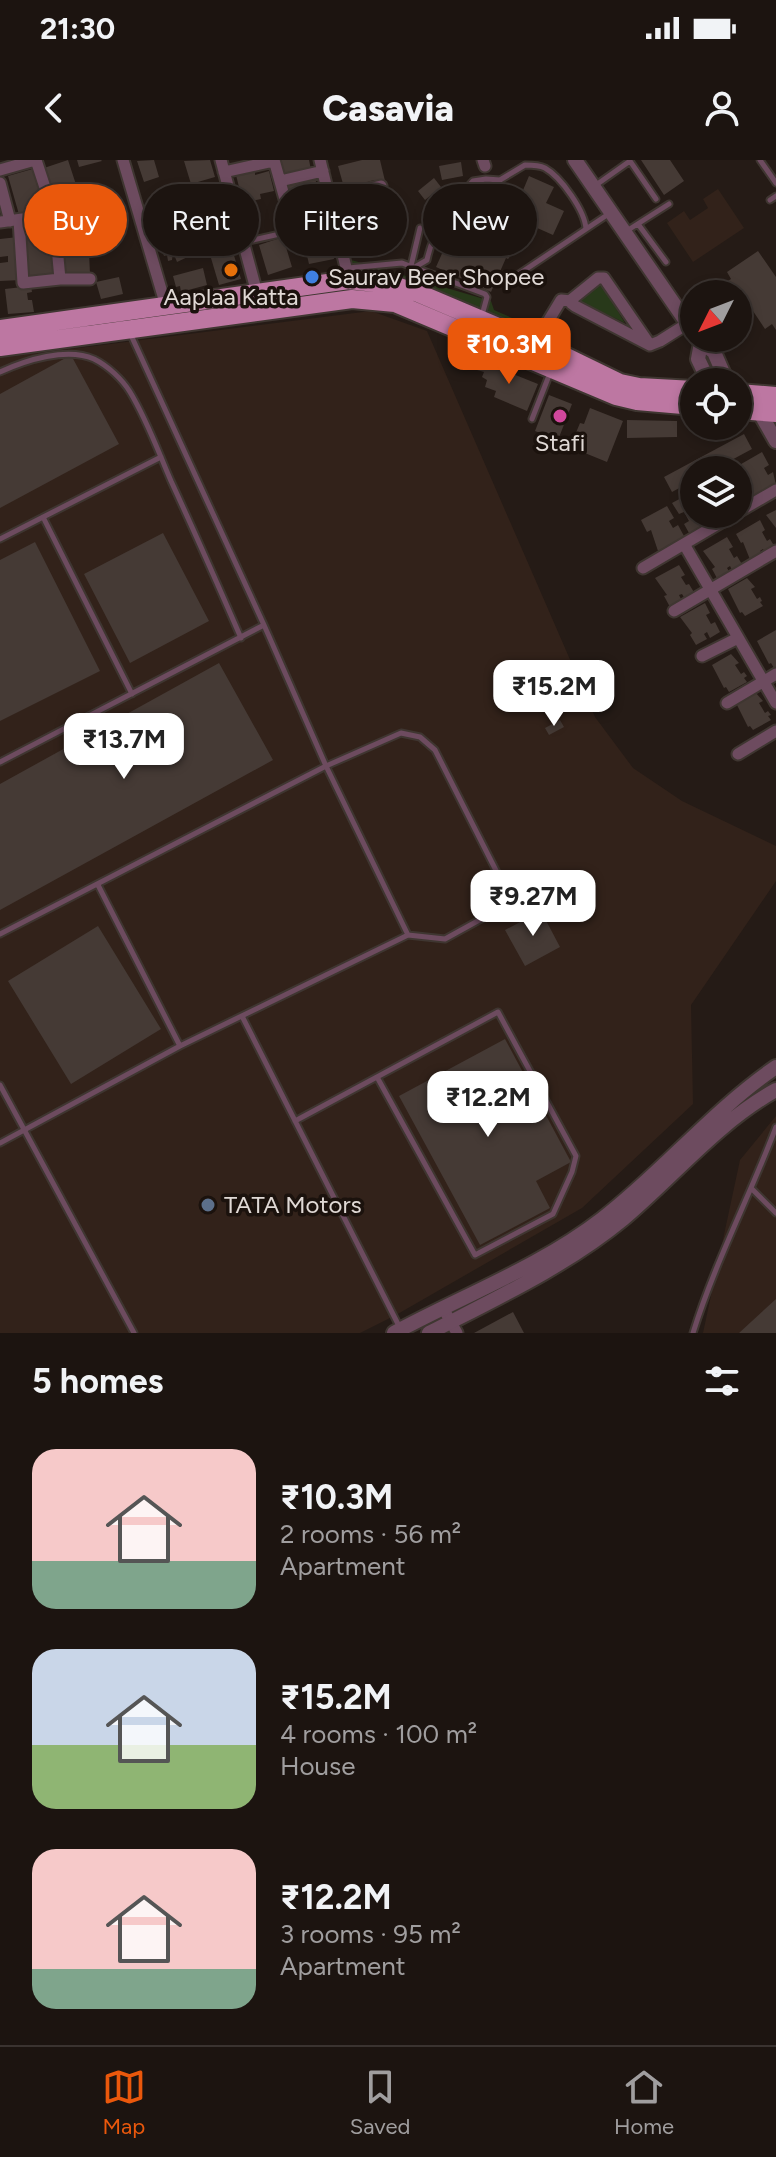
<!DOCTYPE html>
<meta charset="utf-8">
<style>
body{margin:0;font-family:Figtree,sans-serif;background:#29211e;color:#f1f3f6;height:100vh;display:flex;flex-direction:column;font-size:30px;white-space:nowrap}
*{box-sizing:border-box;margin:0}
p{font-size:26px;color:#a09e9f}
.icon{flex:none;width:44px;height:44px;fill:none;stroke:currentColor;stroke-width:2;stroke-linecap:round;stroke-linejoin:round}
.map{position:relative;height:1173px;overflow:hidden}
.panel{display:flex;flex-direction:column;background:#1c1410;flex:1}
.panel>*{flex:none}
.guide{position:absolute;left:24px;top:24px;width:728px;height:72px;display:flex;gap:16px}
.needle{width:52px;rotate:228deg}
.buttons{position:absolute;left:680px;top:120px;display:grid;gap:16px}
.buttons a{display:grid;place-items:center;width:72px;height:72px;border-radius:50%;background:#1c1410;box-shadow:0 4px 12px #0003,0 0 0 2px #3a3330;font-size:40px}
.price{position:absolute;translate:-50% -68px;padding:0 18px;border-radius:16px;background:#fff;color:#222;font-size:26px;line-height:52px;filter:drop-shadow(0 2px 4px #0008)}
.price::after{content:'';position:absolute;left:50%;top:48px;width:24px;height:18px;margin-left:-12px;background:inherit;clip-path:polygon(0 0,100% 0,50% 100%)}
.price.on{background:#ea580c;color:#fff}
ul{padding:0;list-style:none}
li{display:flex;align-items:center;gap:24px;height:200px;padding:0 32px}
li span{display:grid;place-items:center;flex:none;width:224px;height:160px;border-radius:24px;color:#555}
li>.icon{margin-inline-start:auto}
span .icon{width:96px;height:96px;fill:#fffc;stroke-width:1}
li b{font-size:34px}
h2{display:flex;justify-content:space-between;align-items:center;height:96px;padding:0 32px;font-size:34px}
.pill{padding:0 28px;border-radius:36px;background:#1c1410;box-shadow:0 4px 12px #0003,0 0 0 2px #3a3330;font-size:28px;line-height:72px}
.pill.on{background:#ea580c;color:#fff}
.status{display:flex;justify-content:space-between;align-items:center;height:56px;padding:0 40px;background:#1c1410;direction:ltr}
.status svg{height:22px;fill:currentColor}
header{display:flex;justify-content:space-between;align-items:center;height:104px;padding:0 32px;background:#1c1410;font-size:36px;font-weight:800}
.tab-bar{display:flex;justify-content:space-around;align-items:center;height:112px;border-top:2px solid #3a3330;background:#1c1410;font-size:22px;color:#a09e9f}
.tab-bar a{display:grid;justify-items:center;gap:4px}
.tab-bar .on{color:#ea580c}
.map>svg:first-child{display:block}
.built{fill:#32221a}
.green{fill:#28391a}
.building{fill:#453a35}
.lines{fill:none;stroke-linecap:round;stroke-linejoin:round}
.service-casing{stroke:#3f3631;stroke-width:9}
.minor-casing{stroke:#3f3631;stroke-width:15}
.tertiary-casing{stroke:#3f3631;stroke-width:18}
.primary-casing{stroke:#3f3631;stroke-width:22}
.service{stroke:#6d4b5f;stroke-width:5}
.minor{stroke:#6d4b5f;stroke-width:11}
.tertiary{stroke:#6d4b5f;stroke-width:14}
.primary{stroke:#bd77a2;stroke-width:18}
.food-dot{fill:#e8710a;stroke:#1b120d;stroke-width:3}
.shop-dot{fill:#3f7fe0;stroke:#1b120d;stroke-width:3}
.hotel-dot{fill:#d1479c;stroke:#1b120d;stroke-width:3}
.service-dot{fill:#5c6f8a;stroke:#1b120d;stroke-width:3}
.labels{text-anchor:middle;stroke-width:7;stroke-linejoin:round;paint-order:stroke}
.poi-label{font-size:24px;fill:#e0d9d5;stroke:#1b120d;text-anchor:start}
</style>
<div class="status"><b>21:30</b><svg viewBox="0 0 49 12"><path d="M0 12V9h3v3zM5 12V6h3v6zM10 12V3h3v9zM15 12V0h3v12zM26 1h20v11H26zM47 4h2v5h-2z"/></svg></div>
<header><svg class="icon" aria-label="back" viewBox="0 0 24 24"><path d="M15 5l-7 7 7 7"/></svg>Casavia<svg class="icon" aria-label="person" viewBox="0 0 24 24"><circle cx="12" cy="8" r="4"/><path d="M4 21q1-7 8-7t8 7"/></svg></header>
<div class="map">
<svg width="776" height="1173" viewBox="0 0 776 1173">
<rect width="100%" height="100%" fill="#251b16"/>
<path class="built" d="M718,29L744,68L693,102L667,63L684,51L690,60L708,48L703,39Z
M371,151L427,171L595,557L633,608L682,641L776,686V721L691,845L693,944L582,1048L396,1155L360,1173H0V198Z
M776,956V1173H703L740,1000Z"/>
<path class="green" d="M348,99L491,141L494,150L546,173L542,183L351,120Z
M599,120L625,163L576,140Z"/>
<path class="building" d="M68,0L82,43L55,52L41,9Z
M77,0H101L102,1L79,7Z
M154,0L159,17L144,22L137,1Z
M210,0L215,17L191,24L184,1Z
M275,0H309L311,10L279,18Z
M362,0H380L385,21L375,23L374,20L364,23L365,26L345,31L338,6Z
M641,0H670L684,21L664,35Z
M461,2L463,16L442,20L439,6Z
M36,8L48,50L20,58L8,16Z
M255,11V15L269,11L274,31L260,34L261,39L243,43L236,15Z
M529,16L554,27L546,43L564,51L553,75L535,67L525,89L520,87L518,92L515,90L508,99L506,98L491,132L436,107L453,69L458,72L476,28L492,22L521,35Z
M315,17L319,36L288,43L283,24Z
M434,18L441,27L425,40L418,31Z
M217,26L220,35H217L220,45L223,44L225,49L198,58L190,35Z
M378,28L384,50L370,54L364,33Z
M362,37L367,59L354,61L349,40Z
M119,39L124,60L97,66L92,46Z
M182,46L188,67L158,74L153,53Z
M229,60L235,83L210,90L203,67Z
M88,70L90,114L61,115L60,71Z
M53,71L56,115L24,117L21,73Z
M190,75L196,93L177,102L173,92L172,100L168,101L167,95L164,96L161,86Z
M18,77L21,120L0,121V103L8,102V96L0,97V79Z
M283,77L292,107L268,115L259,85Z
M330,78L334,99L309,104L304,83Z
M758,91L776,117V170L772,164L765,169L741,133L718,134L715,129L731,119L727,112Z
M233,92L241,119L219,125L211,98Z
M203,108L207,125L181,132L180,126L176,127L173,116Z
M119,117L123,134L101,139L96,122Z
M31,126L32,132L27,133L28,140H32L34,152L8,154L5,129Z
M71,195L119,284L0,348V234Z
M481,201L538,224L527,251L494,237L496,231L485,227L487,220L482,217L484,212L477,210Z
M549,235L572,244L558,280L535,271Z
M590,248L623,261L607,302L570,287L580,263L584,264Z
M627,260L677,261V277L627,278Z
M744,274L752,289L713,310H694V320L672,332L664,317Z
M762,292L769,305L764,308L768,315L773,312L776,325L753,337L748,328L751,326L736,307Z
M742,329L748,340L738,345V331Z
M694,331V354H713L716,359L689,373L684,364L689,361L684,352L679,354L672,343Z
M667,346L674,358L669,361L673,368L678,365L684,376L658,391L651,370L647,372L641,360Z
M776,350V368L766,355Z
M760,360L765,370L762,372L767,381L770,379L776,389L766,394L763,389L760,391L763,396L751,402L743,382L741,383L736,374Z
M163,373L209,461L130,503L84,414Z
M727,377L733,387L729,389L734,398L737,396L743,406L733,412L730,406L727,408L730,413L718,420L712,409L715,407L703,391Z
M35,382L100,511L0,561V400Z
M679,405L685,415L681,417L686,425L689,424L695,434L685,439L682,434L679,435L682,441L670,447L664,436L667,435L655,418Z
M747,418L755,427L751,429L757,439L760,437L762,441L760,442L763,446L745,456L742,452L740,453L728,429Z
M705,443L710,453L706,455L711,464L715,462L720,472L710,478L707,472L704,474L707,479L696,485L690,475L692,473L680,457Z
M776,470V507L774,508L771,503L769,504L757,481Z
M731,494L739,503L735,505L741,514L744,512L747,516L744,518L747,522L729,532L726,527L724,528L712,505Z
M219,503L273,600L0,750V624Z
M755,532L763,541L759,543L765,553L768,551L771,555L768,556L771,560L753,570L750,566L748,567L736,543Z
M560,560L564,567L549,575L545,568Z
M541,751L560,787L525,806L505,770Z
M98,766L161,869L71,924L8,821Z
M505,879L571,1002L536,1021L550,1048L480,1085L399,936Z
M776,1139V1173H739Z
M513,1152L524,1173H474Z"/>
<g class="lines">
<g class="service-casing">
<path id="service" d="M760,0L776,23
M596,25L630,1L656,39
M770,40L776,36
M638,64L666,102
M625,72L669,44
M244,82L289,72
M411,106L420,68
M415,107L427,100C433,71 452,43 473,21L486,19L500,20L525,5C532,5 539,5 545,8C561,17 585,51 586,69
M348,108L402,103L485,134L487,137L482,155
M510,120L610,53
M130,173L264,465L326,606L408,775
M0,212C26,200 67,187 94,199C108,206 122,219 130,232C147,260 158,291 171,321C195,373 218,425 241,478
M532,259L550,213
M43,357L132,534
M0,379L161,297
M0,602L264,465
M98,725L180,886
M0,774L326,606L401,573L420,577L435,590L512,742L445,779L408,775L180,886L0,983
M242,856L400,1168
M0,925L134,1173
M295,961L498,852L576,996L572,1012L553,1054L475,1095L377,917
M752,1029L776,1053
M693,1173C715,1102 750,1036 776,967"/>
</g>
<g class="minor-casing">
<path id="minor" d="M36,0L54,55L60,119H90
M123,0L166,146
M221,0L257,133
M274,0L292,64
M320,0L350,124
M483,0L485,6
M0,10L35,0
M224,12L274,1
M280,21L323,11
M0,23L10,61
M330,39L381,26
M19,60L23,123L60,119
M0,62L80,51L85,47
M337,69L365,64
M535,183L561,140L572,141
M650,185L604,118H598L572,139L571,143L575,146L650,185L660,181L687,164
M738,352L776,330
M684,384L776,543
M643,408L735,354
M674,451L776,391
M702,496L738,478
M727,543L776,514
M738,594L776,571
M443,1148L457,1173"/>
</g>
<g class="tertiary-casing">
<path id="tertiary" d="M575,0L694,173
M697,178L714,192L727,222
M701,183L698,199L709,222
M756,246L776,281
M394,1173C462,1136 540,1107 602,1059C663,1012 712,951 776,907
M429,1173C495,1139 566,1106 623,1059C673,1017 718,962 776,930"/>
</g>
<g class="primary-casing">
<path id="primary" d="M0,169L349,120L393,125L418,133L548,188L620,223L639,227L694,230
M0,187L352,139L395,143L616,236L637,241L694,246
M738,233L776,236
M738,250L776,253"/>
</g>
<use href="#service" class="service"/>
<use href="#minor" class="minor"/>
<use href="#tertiary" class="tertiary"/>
<use href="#primary" class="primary"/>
</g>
<circle class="food-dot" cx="231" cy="110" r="8"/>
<circle class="shop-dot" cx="312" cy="117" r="8"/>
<circle class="hotel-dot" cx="560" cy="256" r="8"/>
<circle class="service-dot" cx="208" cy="1045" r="8"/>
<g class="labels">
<g class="poi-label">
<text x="328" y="125">Saurav Beer Shopee</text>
<text x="231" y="145" text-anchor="middle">Aaplaa Katta</text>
<text x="560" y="291" text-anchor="middle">Stafi</text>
<text x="224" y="1053">TATA Motors</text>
</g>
</g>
</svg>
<div class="buttons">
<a><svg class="needle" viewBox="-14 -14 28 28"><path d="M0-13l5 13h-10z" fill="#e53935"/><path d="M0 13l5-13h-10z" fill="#a09e9f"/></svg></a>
<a><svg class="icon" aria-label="locate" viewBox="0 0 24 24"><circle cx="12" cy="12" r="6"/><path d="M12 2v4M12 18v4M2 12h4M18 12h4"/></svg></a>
<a><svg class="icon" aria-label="layers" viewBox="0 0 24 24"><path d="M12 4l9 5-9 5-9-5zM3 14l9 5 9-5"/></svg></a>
</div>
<b class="price on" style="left:509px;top:226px">₹10.3M</b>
<b class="price" style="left:554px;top:568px">₹15.2M</b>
<b class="price" style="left:124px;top:621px">₹13.7M</b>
<b class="price" style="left:533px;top:778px">₹9.27M</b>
<b class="price" style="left:488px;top:979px">₹12.2M</b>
<div class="guide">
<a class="pill on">Buy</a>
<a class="pill">Rent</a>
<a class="pill">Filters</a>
<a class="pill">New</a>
</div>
</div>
<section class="panel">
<h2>5 homes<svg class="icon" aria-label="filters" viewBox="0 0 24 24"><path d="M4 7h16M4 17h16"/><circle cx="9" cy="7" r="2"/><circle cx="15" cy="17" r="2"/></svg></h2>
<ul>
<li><span style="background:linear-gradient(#f6c9c9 70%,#7fa58c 0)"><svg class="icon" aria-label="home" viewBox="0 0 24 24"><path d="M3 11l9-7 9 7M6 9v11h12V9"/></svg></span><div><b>₹10.3M</b><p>2 rooms · 56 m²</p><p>Apartment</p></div></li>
<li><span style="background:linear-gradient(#c9d6e8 60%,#8fb573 0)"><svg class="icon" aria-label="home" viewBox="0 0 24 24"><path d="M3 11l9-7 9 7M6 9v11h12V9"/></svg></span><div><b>₹15.2M</b><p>4 rooms · 100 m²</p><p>House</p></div></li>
<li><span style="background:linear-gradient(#f6c9c9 75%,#7fa58c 0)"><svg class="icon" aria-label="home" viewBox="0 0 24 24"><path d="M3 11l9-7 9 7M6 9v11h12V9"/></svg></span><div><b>₹12.2M</b><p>3 rooms · 95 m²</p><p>Apartment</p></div></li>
</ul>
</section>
<nav class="tab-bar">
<a class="on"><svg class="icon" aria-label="map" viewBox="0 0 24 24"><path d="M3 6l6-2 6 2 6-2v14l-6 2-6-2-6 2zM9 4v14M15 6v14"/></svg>Map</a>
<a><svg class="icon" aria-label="saved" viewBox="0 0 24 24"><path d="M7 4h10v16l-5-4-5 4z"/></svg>Saved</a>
<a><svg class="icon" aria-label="home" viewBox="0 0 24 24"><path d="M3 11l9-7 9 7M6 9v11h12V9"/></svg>Home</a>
</nav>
